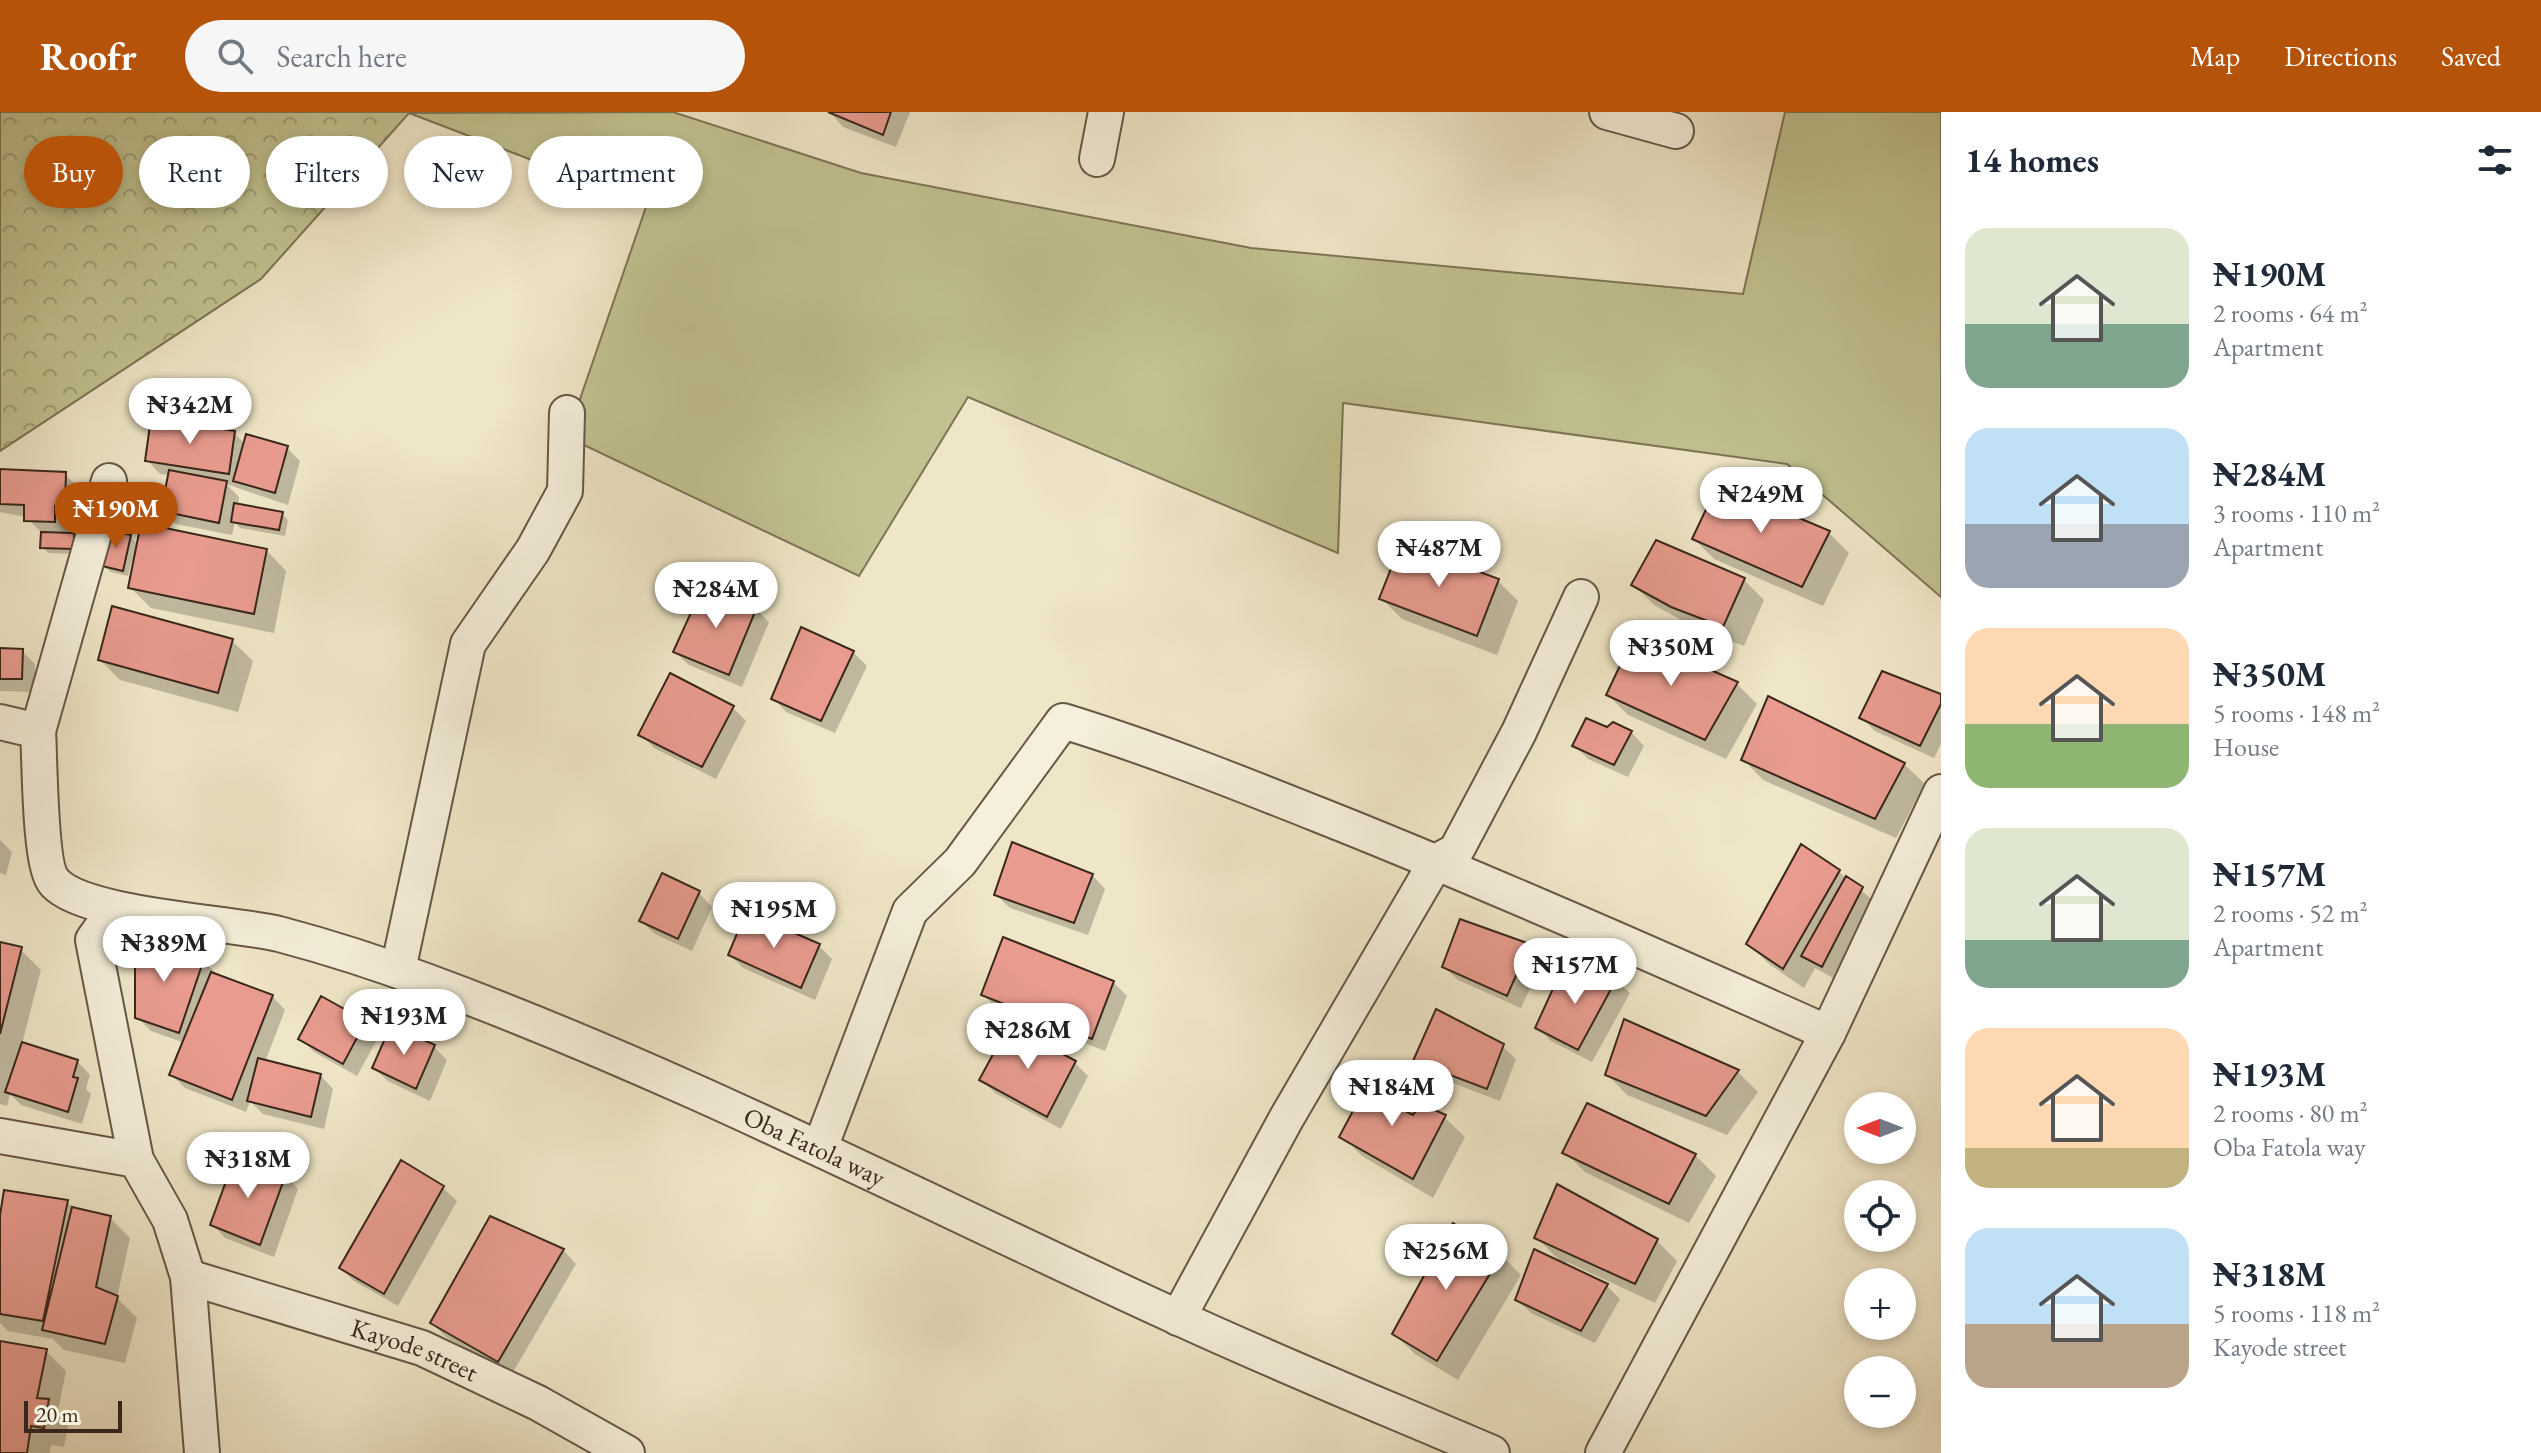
<!DOCTYPE html>
<meta charset="utf-8">
<style>
body{margin:0;font-family:"EB Garamond",serif;background:#f6f6f7;color:#1f2937;height:100vh;display:flex;flex-direction:column;font-size:30px;white-space:nowrap}
*{box-sizing:border-box;margin:0}
p{font-size:26px;color:#747a83}
.icon{flex:none;width:44px;height:44px;fill:none;stroke:currentColor;stroke-width:2;stroke-linecap:round;stroke-linejoin:round}
.map{position:relative;flex:1;overflow:hidden}
.panel{display:flex;flex-direction:column;background:#fff;width:600px}
.panel>*{flex:none}
.top-card{position:absolute;left:24px;top:24px;width:760px;height:72px;display:flex;gap:16px}
.needle{width:52px;rotate:270deg}
.tools{position:absolute;left:1844px;top:980px;display:grid;gap:16px}
.tools a{display:grid;place-items:center;width:72px;height:72px;border-radius:50%;background:#fff;box-shadow:0 4px 12px #0003;font-size:40px}
.scale{position:absolute;left:24px;bottom:20px;width:98px;box-sizing:border-box;padding-left:8px;border:4px solid #3a271c;border-top:0;font-size:22px;line-height:28px;white-space:nowrap;color:#3a271c;-webkit-text-stroke:6px #f5efdb;paint-order:stroke}
.price{position:absolute;translate:-50% -68px;padding:0 18px;border-radius:28px;background:#fff;color:#222;font-size:26px;line-height:52px;filter:drop-shadow(0 2px 4px #0008)}
.price::after{content:'';position:absolute;left:50%;top:48px;width:24px;height:18px;margin-left:-12px;background:inherit;clip-path:polygon(0 0,100% 0,50% 100%)}
.price.on{background:#b45309;color:#fff}
ul{padding:0;list-style:none}
li{display:flex;align-items:center;gap:24px;height:200px;padding:0 24px}
li span{display:grid;place-items:center;flex:none;width:224px;height:160px;border-radius:24px;color:#555}
li>.icon{margin-inline-start:auto}
span .icon{width:96px;height:96px;fill:#fffc;stroke-width:1}
li b{font-size:34px}
h2{display:flex;justify-content:space-between;align-items:center;height:96px;padding:0 24px;font-size:34px}
.tag{padding:0 28px;border-radius:36px;background:#fff;box-shadow:0 4px 12px #0003;font-size:28px;line-height:72px}
.tag.on{background:#b45309;color:#fff}
header{display:flex;align-items:center;gap:48px;box-sizing:border-box;height:112px;padding:0 40px;background:#b45309;color:#fff}
header strong{font-size:38px}
nav{display:flex;gap:44px;margin-inline-start:auto;font-size:28px}
.search{width:560px;height:72px;background:#f6f6f7;display:flex;align-items:center;gap:20px;box-sizing:border-box;padding:0 28px;border-radius:44px;color:#747a83;font-size:30px}
main{display:flex;flex:1;min-height:0}
.map>svg:first-child{display:block}
.green{fill:#c1c290;stroke:#7e7456;stroke-width:2}
.forest{fill:url(#forest-crowns);stroke:#7e7456;stroke-width:2}
.shadow{fill:#0003}
.building{fill:#e89b8e;stroke:#3a271c;stroke-width:2}
.lines{fill:none;stroke-linecap:round;stroke-linejoin:round}
.street-casing{stroke:#675747;stroke-width:38}
.street{stroke:#f5efdb;stroke-width:34}
.labels{text-anchor:middle;stroke-width:7;stroke-linejoin:round;paint-order:stroke}
.street-label{font-size:26px;fill:#3a271c;stroke:#f5efdb}
</style>
<header>
<strong>Roofr</strong>
<div class="search"><svg class="icon" aria-label="search" viewBox="0 0 24 24"><circle cx="10" cy="10" r="6"/><path d="M15 15l6 6"/></svg>Search here</div>
<nav><a>Map</a><a>Directions</a><a>Saved</a></nav>
</header>
<main>
<div class="map">
<svg width="1941" height="1341" viewBox="0 0 1941 1341">
<defs>
<pattern id="forest-crowns" width="20" height="18" patternUnits="userSpaceOnUse" patternTransform="scale(2)"><rect width="20" height="18" fill="#c1c290"/><path d="M2 6a3 3 0 1 1 6 0M12 15a3 3 0 1 1 6 0" fill="none" stroke="#9e9e75"/></pattern>
</defs>
<rect width="100%" height="100%" fill="#efe6c7"/>
<filter id="stains"><feTurbulence type="fractalNoise" baseFrequency=".0025" numOctaves="4"/><feColorMatrix values="0 0 0 0 .2 0 0 0 0 .09 0 0 0 0 .02 0 0 0 .5 -.17"/></filter>
<radialGradient id="worn" r=".72"><stop offset=".6" stop-color="#630" stop-opacity="0"/><stop offset="1" stop-color="#630" stop-opacity=".3"/></radialGradient>
<path class="green" d="M673,0L861,61L1251,136L1743,182L1785,0H1941V485L1787,352L1343,291L1338,441L968,285L859,464L567,325L647,92L409,1Z"/>
<path class="forest" d="M0,0H410L261,167L0,339Z"/>
<path class="shadow" d="M830,0H910L896,35L843,15Z
M234,321L245,332L287,336L300,349L288,393L226,372L239,385L238,394L282,402L288,408L285,424L240,416L235,411L232,423L176,412L163,398L170,363L160,362L147,348Z
M0,359L65,362L79,376L78,407L68,406V422L79,429V442L49,441L42,435L43,422L26,405L0,400Z
M1719,375L1829,421L1849,441L1823,494L1714,447L1694,427Z
M130,424L139,434L266,438L286,459L274,521L151,496L131,476L136,446H133L128,464L111,460L104,454Z
M1657,431L1744,468L1764,488L1744,534L1694,515L1654,493L1634,473Z
M1498,469L1518,489L1497,543L1402,507L1382,487Z
M756,497L769,510L742,575L689,553L675,540Z
M232,529L253,549L238,600L120,568L100,548Z
M0,538L22,539L35,552V580L0,579Z
M853,540L867,554L835,621L786,600L773,586Z
M1737,572L1757,592L1726,647L1628,603L1608,583Z
M1941,584V632L1934,646L1875,619L1862,606Z
M732,595L746,609L716,667L654,636L641,622Z
M1607,617L1631,620L1644,634L1628,665L1588,647L1575,633Z
M1743,647L1904,652L1925,672L1896,726L1763,668Z
M0,728L12,740L6,763L0,761Z
M1839,760L1875,790L1835,867L1815,856L1804,876L1769,852L1749,832Z
M1092,763L1105,777L1088,823L1010,796L996,783Z
M662,764L699,781L712,795L692,839L655,822L641,809Z
M1461,810L1529,834L1543,847L1521,896L1458,868L1444,855Z
M0,832L20,837L41,858L22,932L77,949L90,963L86,977L91,982L82,1012L21,993L10,982L7,994L0,992Z
M819,834L832,847L815,888L743,856L730,843Z
M203,849L217,862L272,884L285,898L265,950L320,963L333,977L324,1017L263,1002L250,989L246,1000L185,976L172,963L185,931L151,919L137,905Z
M1590,856L1616,868L1630,881L1592,950L1551,929L1538,916L1582,871Z
M1113,870L1127,884L1105,939L996,896L983,882Z
M322,886L365,911L379,924L357,964L314,940L300,926Z
M1502,934L1516,947L1500,989L1429,962L1415,949Z
M434,935L447,948L430,989L388,969L374,956Z
M1075,951L1088,964L1061,1017L995,981L982,968Z
M1738,960L1758,980L1727,1023L1627,983L1607,962Z
M1406,987L1418,1000L1444,1005L1465,1025L1433,1086L1362,1044L1342,1024Z
M1588,993L1695,1043L1716,1064L1689,1111L1585,1060L1565,1040Z
M402,1051L443,1076L457,1089L398,1194L354,1169L341,1156Z
M285,1063L298,1077L274,1145L225,1126L212,1112Z
M67,1090L76,1098L110,1106L130,1126L117,1186L137,1206L125,1251L64,1238L53,1227L8,1219L0,1211V1117Z
M1537,1126L1657,1129L1677,1149L1655,1191L1567,1150L1565,1154L1607,1174L1620,1187L1595,1231L1531,1201L1517,1188L1563,1152Z
M563,1138L576,1152L512,1262L446,1225L432,1211Z
M1501,1143L1521,1163L1458,1268L1415,1242L1394,1221Z
M0,1231L46,1239L66,1259L58,1298L69,1309L64,1335L51,1333L50,1341H0Z"/>
<path class="building" d="M828,0H891L883,23Z
M151,306L235,319L229,362L145,349Z
M246,322L288,334L275,381L233,369Z
M0,357L66,360L65,394H55V410L24,409V393L0,392Z
M169,358L227,369L219,411L161,399Z
M1718,372L1830,419L1802,475L1692,427Z
M234,391L283,400L279,418L231,410Z
M141,411L267,437L254,502L128,476Z
M110,418L131,423L123,459L102,454Z
M41,420L74,421V437L40,436Z
M1656,428L1745,466L1723,515L1671,495L1631,473Z
M1401,431L1499,467L1477,524L1379,487Z
M704,472L757,495L729,563L673,540Z
M112,494L233,527L218,581L98,548Z
M801,515L854,539L821,609L771,587Z
M1634,524L1738,570L1705,628L1606,583Z
M0,536L23,537L22,567H0Z
M1882,559L1941,582V592L1920,634L1859,606Z
M670,561L734,594L702,655L638,623Z
M1768,584L1905,651L1875,707L1741,648Z
M1586,606L1607,615L1613,610L1632,619L1614,653L1572,634Z
M1012,730L1093,762L1074,811L994,783Z
M1801,732L1840,758L1783,857L1746,832Z
M662,761L700,779L678,827L639,809Z
M1846,764L1863,775L1822,855L1801,844Z
M746,800L820,832L801,876L728,843Z
M1460,807L1530,832L1507,884L1442,855Z
M135,824L204,847L179,921L135,906Z
M1003,825L1114,869L1092,927L981,883Z
M0,830L22,835L0,922Z
M1590,854L1617,866L1578,938L1535,916L1562,857L1581,869Z
M211,860L273,883L232,988L169,963Z
M321,884L366,909L343,952L298,927Z
M1436,897L1504,932L1487,977L1413,949Z
M1624,907L1739,958L1706,1004L1605,963Z
M391,913L435,933L416,977L372,956Z
M1009,913L1076,949L1047,1005L979,968Z
M22,930L78,948L73,965L78,966L68,1000L5,980Z
M258,946L321,962L311,1005L247,989Z
M1371,965L1407,986L1401,997L1413,1003L1421,992L1446,1003L1413,1067L1339,1025Z
M1587,991L1696,1042L1669,1092L1562,1041Z
M235,1045L286,1062L260,1133L210,1113Z
M401,1048L444,1074L384,1182L339,1156Z
M1557,1072L1658,1127L1635,1172L1534,1126Z
M4,1078L68,1088L43,1209L0,1202V1103Z
M72,1095L111,1104L96,1175L118,1184L105,1232L42,1218Z
M490,1104L564,1137L498,1250L430,1211Z
M1453,1111L1502,1142L1437,1249L1392,1222Z
M1534,1137L1608,1172L1581,1219L1515,1188Z
M0,1229L47,1237L37,1286L49,1287L44,1316L31,1314L27,1341H0Z"/>
<g class="lines">
<g class="street-casing">
<g id="street">
<path d="M1607,0L1676,19"/>
<path d="M1097,47L1106,0"/>
<path id="s1" d="M0,610L38,619C40,647 39,755 55,771C86,804 229,810 279,822C328,835 378,851 426,869C684,964 927,1091 1177,1205C1281,1253 1387,1296 1492,1341"/>
<path d="M38,619L109,369"/>
<path d="M114,798L93,828L136,1048L170,1108L188,1165L202,1341"/>
<path d="M398,858L468,532L533,438L565,379L567,301"/>
<path d="M0,1024L136,1048"/>
<path d="M820,1036L910,799L960,750L1063,609C1158,638 1249,675 1342,712C1506,778 1667,849 1828,921"/>
<path id="s2" d="M188,1165L422,1236L538,1291L627,1341"/>
<path d="M1178,1206L1286,1007L1436,750L1456,739L1519,620L1581,485"/>
<path d="M1603,1341L1828,921L1941,680"/>
</g>
</g>
<use href="#street" class="street"/>
</g>
<g class="labels">
<g class="street-label">
<text dy="9" stroke="none"><textPath href="#s1" startOffset="1002">Oba Fatola way</textPath></text>
<text dy="9" stroke="none"><textPath href="#s2" startOffset="238">Kayode street</textPath></text>
</g>
</g>
<rect width="100%" height="100%" filter="url(#stains)"/>
<rect width="100%" height="100%" fill="url(#worn)"/>
</svg>
<div class="tools">
<a><svg class="needle" viewBox="-14 -14 28 28"><path d="M0-13l5 13h-10z" fill="#e53935"/><path d="M0 13l5-13h-10z" fill="#747a83"/></svg></a>
<a><svg class="icon" aria-label="locate" viewBox="0 0 24 24"><circle cx="12" cy="12" r="6"/><path d="M12 2v4M12 18v4M2 12h4M18 12h4"/></svg></a>
<a>+</a>
<a>−</a>
</div>
<div class="scale">20 m</div>
<b class="price" style="left:190px;top:334px">₦342M</b>
<b class="price" style="left:1761px;top:423px">₦249M</b>
<b class="price on" style="left:116px;top:438px">₦190M</b>
<b class="price" style="left:1439px;top:477px">₦487M</b>
<b class="price" style="left:716px;top:518px">₦284M</b>
<b class="price" style="left:1671px;top:576px">₦350M</b>
<b class="price" style="left:774px;top:838px">₦195M</b>
<b class="price" style="left:164px;top:872px">₦389M</b>
<b class="price" style="left:1575px;top:894px">₦157M</b>
<b class="price" style="left:404px;top:945px">₦193M</b>
<b class="price" style="left:1028px;top:959px">₦286M</b>
<b class="price" style="left:1392px;top:1016px">₦184M</b>
<b class="price" style="left:248px;top:1088px">₦318M</b>
<b class="price" style="left:1446px;top:1180px">₦256M</b>
<div class="top-card">
<a class="tag on">Buy</a>
<a class="tag">Rent</a>
<a class="tag">Filters</a>
<a class="tag">New</a>
<a class="tag">Apartment</a>
</div>
</div>
<section class="panel">
<h2>14 homes<svg class="icon" aria-label="filters" viewBox="0 0 24 24"><path d="M4 7h16M4 17h16"/><circle cx="9" cy="7" r="2"/><circle cx="15" cy="17" r="2"/></svg></h2>
<ul>
<li><span style="background:linear-gradient(#dfe7d0 60%,#7fa58c 0)"><svg class="icon" aria-label="home" viewBox="0 0 24 24"><path d="M3 11l9-7 9 7M6 9v11h12V9"/></svg></span><div><b>₦190M</b><p>2 rooms · 64 m²</p><p>Apartment</p></div></li>
<li><span style="background:linear-gradient(#bfe0f5 60%,#9aa5b1 0)"><svg class="icon" aria-label="home" viewBox="0 0 24 24"><path d="M3 11l9-7 9 7M6 9v11h12V9"/></svg></span><div><b>₦284M</b><p>3 rooms · 110 m²</p><p>Apartment</p></div></li>
<li><span style="background:linear-gradient(#ffd9b3 60%,#8fb573 0)"><svg class="icon" aria-label="home" viewBox="0 0 24 24"><path d="M3 11l9-7 9 7M6 9v11h12V9"/></svg></span><div><b>₦350M</b><p>5 rooms · 148 m²</p><p>House</p></div></li>
<li><span style="background:linear-gradient(#dfe7d0 70%,#7fa58c 0)"><svg class="icon" aria-label="home" viewBox="0 0 24 24"><path d="M3 11l9-7 9 7M6 9v11h12V9"/></svg></span><div><b>₦157M</b><p>2 rooms · 52 m²</p><p>Apartment</p></div></li>
<li><span style="background:linear-gradient(#ffd9b3 75%,#c2b280 0)"><svg class="icon" aria-label="home" viewBox="0 0 24 24"><path d="M3 11l9-7 9 7M6 9v11h12V9"/></svg></span><div><b>₦193M</b><p>2 rooms · 80 m²</p><p>Oba Fatola way</p></div></li>
<li><span style="background:linear-gradient(#bfe0f5 60%,#b9a48a 0)"><svg class="icon" aria-label="home" viewBox="0 0 24 24"><path d="M3 11l9-7 9 7M6 9v11h12V9"/></svg></span><div><b>₦318M</b><p>5 rooms · 118 m²</p><p>Kayode street</p></div></li>
</ul>
</section>
</main>
